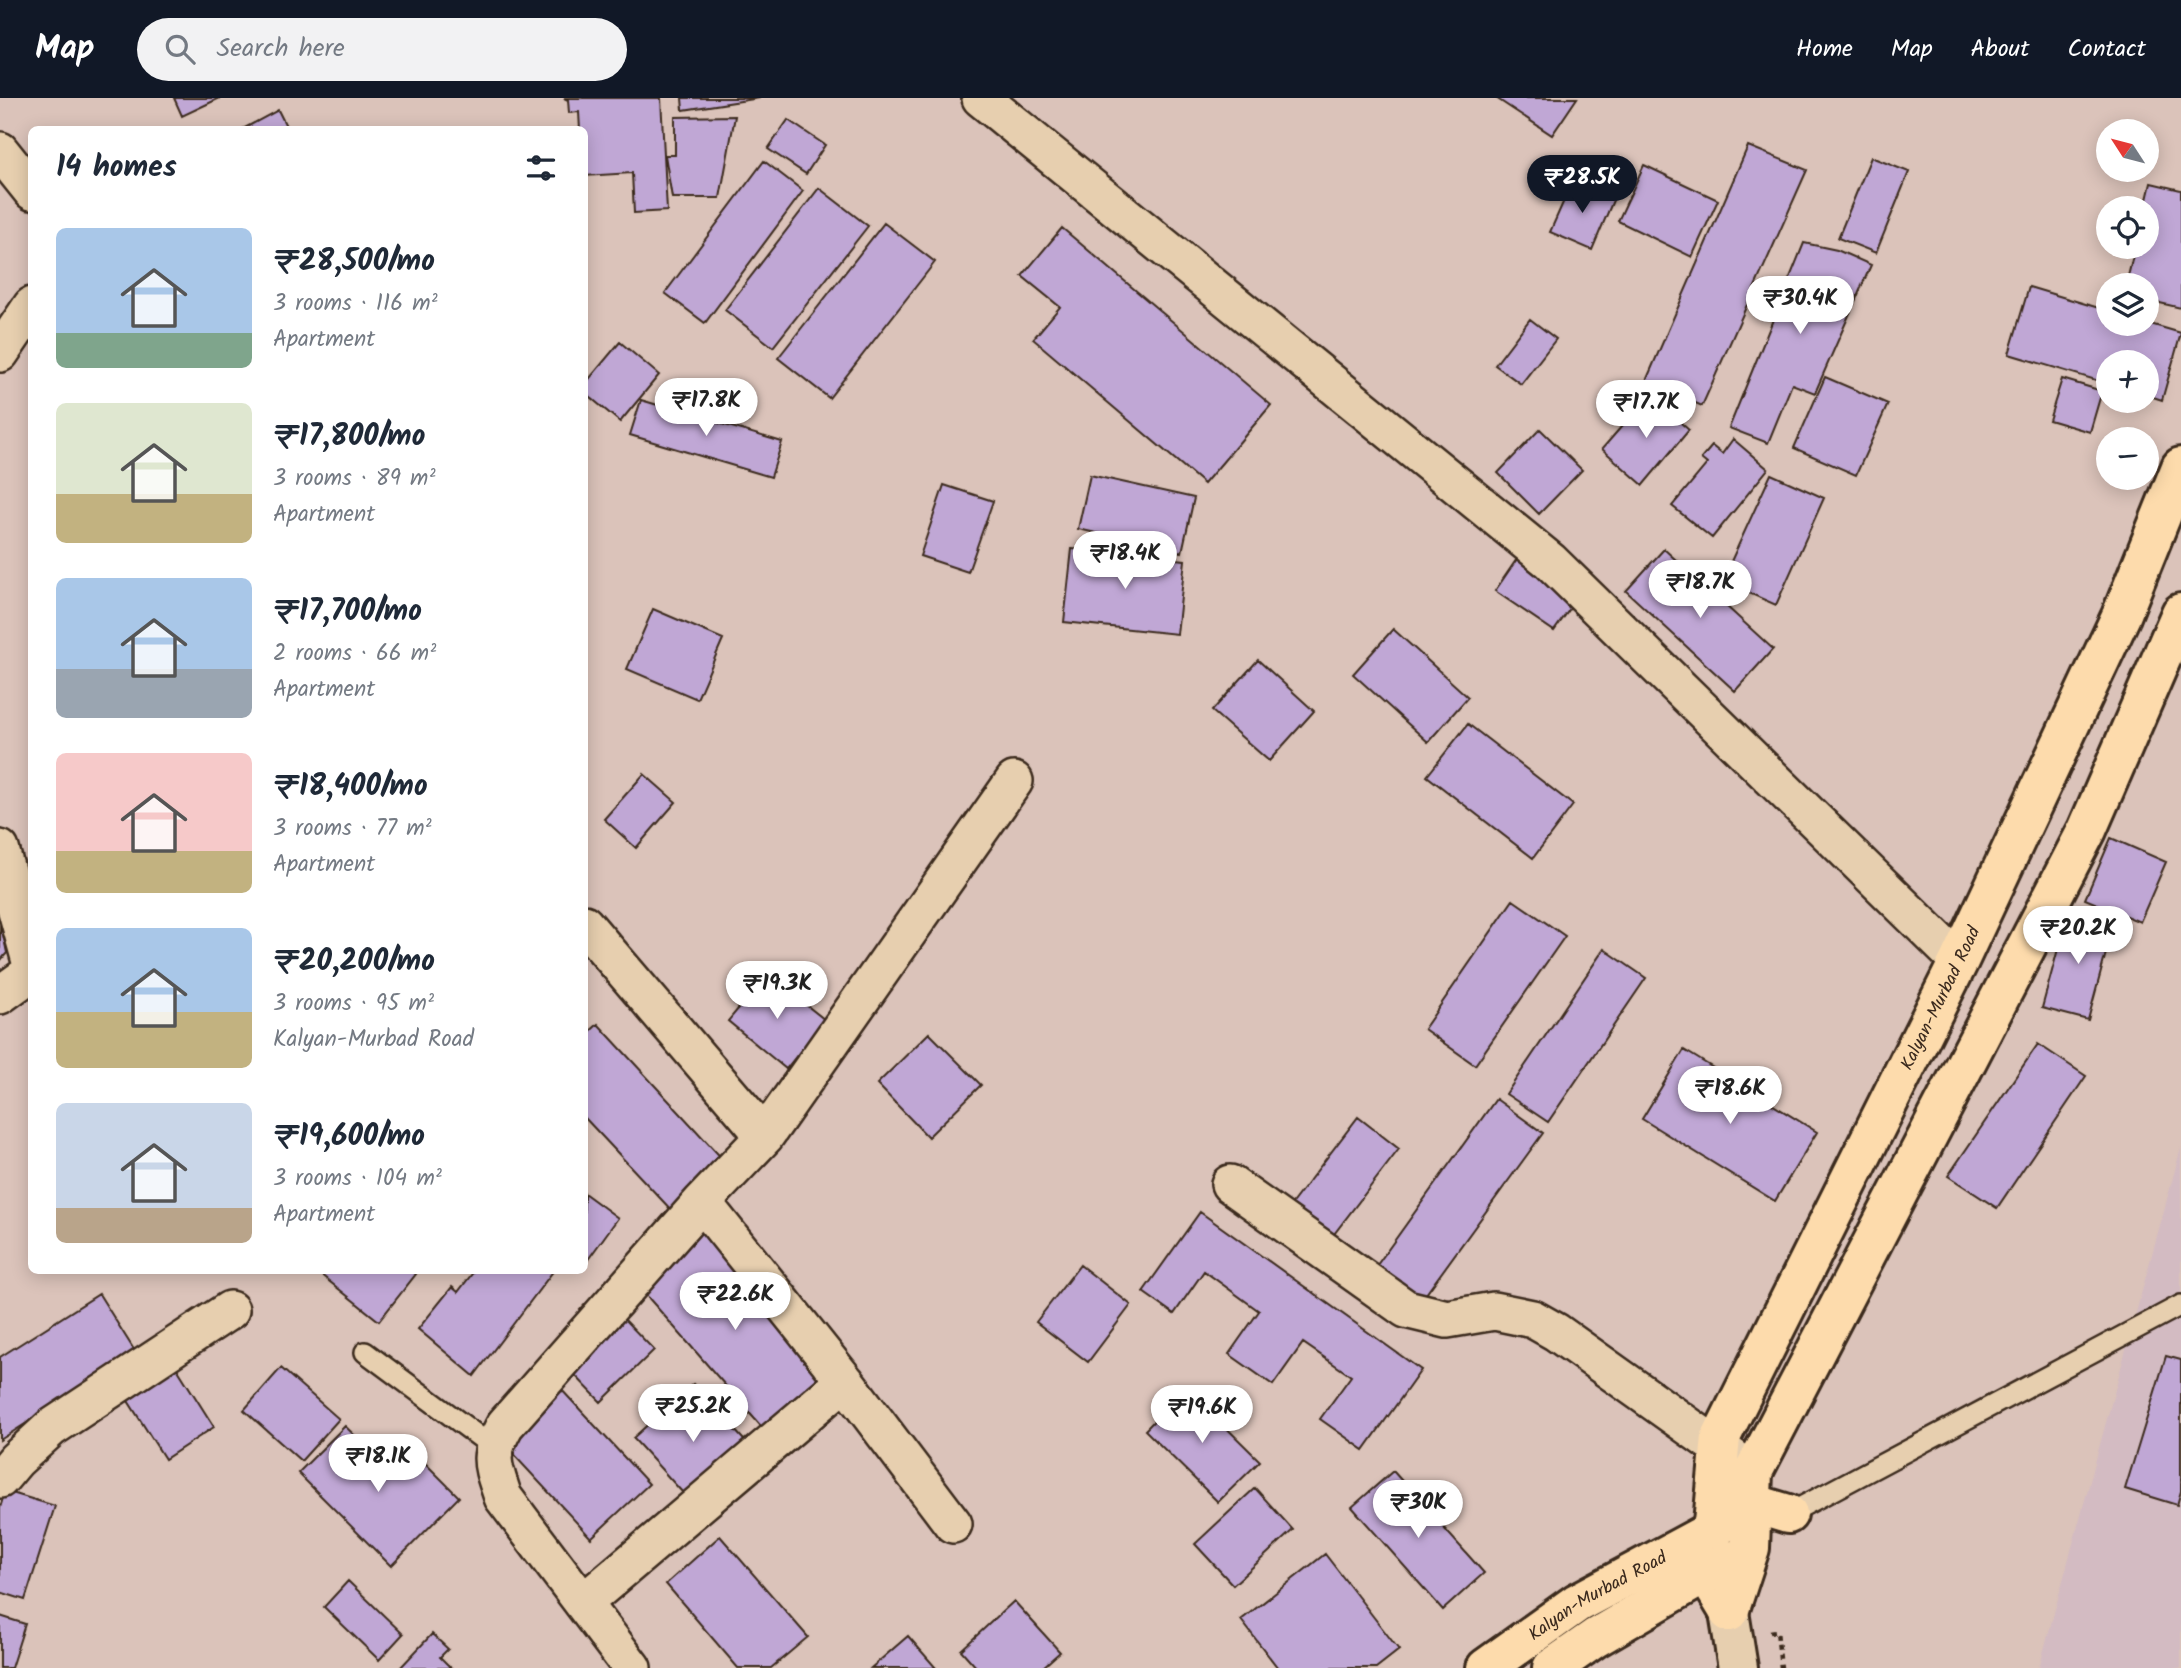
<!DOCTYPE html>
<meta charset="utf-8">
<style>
body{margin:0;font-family:Kalam,sans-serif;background:#f2f2f3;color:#1f2937;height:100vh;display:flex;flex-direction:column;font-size:26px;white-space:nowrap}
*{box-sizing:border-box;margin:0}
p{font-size:23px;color:#747a83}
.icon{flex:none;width:38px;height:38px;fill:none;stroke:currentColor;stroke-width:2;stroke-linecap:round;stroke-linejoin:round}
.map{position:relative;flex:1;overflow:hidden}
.drawer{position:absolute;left:28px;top:28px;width:560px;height:1148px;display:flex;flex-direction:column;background:#fff;border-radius:10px;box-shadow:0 4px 18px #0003}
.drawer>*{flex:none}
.needle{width:46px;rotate:306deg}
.buttons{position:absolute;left:2096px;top:21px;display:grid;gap:14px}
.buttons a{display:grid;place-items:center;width:63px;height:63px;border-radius:50%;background:#fff;box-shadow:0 4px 18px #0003;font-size:35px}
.price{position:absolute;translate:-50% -60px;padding:0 16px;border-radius:24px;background:#fff;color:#222;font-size:23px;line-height:46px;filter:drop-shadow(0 2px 4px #0008)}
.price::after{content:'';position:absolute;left:50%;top:42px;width:21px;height:16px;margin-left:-10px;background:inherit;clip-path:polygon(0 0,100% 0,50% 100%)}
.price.current{background:#111827;color:#fff}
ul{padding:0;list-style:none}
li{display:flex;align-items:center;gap:21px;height:175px;padding:0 28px}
li span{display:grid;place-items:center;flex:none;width:196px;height:140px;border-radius:10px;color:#555}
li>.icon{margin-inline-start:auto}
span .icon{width:84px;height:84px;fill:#fffc;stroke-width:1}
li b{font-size:30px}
h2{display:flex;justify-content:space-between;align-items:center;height:84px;padding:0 28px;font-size:30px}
header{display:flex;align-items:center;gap:42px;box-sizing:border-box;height:98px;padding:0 35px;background:#111827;color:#fff}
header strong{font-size:33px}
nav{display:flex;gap:38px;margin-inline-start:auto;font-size:24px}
.search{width:490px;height:63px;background:#f2f2f3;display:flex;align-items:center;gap:18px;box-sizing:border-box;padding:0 24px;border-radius:38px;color:#747a83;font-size:26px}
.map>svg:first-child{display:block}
.built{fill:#d3bbc2}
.building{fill:#c0a7d5;stroke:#3b2a1e;stroke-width:2}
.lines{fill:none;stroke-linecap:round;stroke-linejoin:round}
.lane-casing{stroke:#3b2a1e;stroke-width:24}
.street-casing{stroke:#3b2a1e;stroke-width:42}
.secondary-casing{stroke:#3b2a1e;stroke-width:44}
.primary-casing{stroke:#3b2a1e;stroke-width:44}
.path{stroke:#3b2a1e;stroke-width:4.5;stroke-dasharray:5 5;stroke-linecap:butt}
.lane{stroke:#e7cfaf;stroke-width:19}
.street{stroke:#e7cfaf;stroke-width:37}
.secondary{stroke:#e7cfaf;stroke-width:38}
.primary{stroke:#fddbac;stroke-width:38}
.labels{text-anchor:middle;stroke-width:5;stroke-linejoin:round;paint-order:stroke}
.street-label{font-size:18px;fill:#3b2a1e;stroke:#e7cfaf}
</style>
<header>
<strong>Map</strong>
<div class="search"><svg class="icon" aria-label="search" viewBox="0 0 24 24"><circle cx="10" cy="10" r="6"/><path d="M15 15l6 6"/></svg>Search here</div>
<nav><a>Home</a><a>Map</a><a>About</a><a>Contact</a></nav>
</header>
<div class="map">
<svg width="2181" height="1570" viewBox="0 0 2181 1570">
<rect width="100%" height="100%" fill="#dbc3ba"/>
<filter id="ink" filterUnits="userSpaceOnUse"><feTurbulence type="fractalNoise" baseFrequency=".0143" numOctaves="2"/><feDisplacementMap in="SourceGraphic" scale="14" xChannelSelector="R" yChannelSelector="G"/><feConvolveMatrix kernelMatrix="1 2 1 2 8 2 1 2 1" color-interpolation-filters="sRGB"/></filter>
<g filter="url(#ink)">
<path class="built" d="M2181,1050V1570H2039Z"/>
<path class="building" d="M174,0H220L182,18Z
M564,0H661L667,113L634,115L632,75L584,78V32H580L579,14L569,15L568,2Z
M682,0H760L683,12Z
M1496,0H1577L1552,37Z
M278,12L288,32H241Z
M735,18L720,100H672L665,57H675V19Z
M788,22L825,47L806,76L768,51Z
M1748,48L1807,72L1702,308L1646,283Z
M1871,59L1909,74L1876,155L1838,140Z
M764,63L803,93L705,225L665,195Z
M1644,67L1718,102L1692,159L1618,123Z
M1573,82L1614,100L1592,152L1550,134Z
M2151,85L2181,92V210L2147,202V187H2126L2135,149H2147V110H2145Z
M819,90L868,128L773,249L725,212Z
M884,125L935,164L829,300L778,260Z
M1062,130L1271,307L1204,386L1033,241L1060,209L1022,178Z
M1804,145L1837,152L1871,167L1815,295L1792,286L1768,345L1729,330Z
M2029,189L2109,213V226L2147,225L2181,235L2162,302L2147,297V264H2109V286L2009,256Z
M1530,221L1556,241L1521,286L1495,267Z
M620,244L659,277L620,324L584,294V287Z
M1825,279L1888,306L1856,377L1794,350Z
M2062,281L2102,293L2090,334L2049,322Z
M1649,297L1689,332L1643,387L1602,351Z
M641,302L782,344L771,379L630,337Z
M1540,331L1582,372L1539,416L1498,375Z
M1733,341L1768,371L1712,440L1672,408L1707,366L1701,361L1712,348L1722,356Z
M1771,376L1824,400L1776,507L1722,483Z
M1090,377L1194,400L1182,454L1078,431Z
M944,387L993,403L968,474L920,458Z
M1072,451L1185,462L1177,536L1064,524Z
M1664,451L1773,551L1735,593L1626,493Z
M1521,455L1581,495L1554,533L1495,493Z
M653,511L723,541L697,601L627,571Z
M1393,531L1468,599L1428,644L1353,576Z
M1258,562L1314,613L1269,663L1212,613Z
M1468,626L1573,707L1533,760L1427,678Z
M644,676L676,704L636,750L604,721Z
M2111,740L2166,764L2140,824L2085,801Z
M1513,802L1565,838L1475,967L1424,931Z
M2068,814L2114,825L2088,922L2042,910Z
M0,821L7,855L0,863Z
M1604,851L1646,880L1548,1024L1506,996Z
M767,876L825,922L786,971L728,923Z
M598,926L728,1067L675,1116L584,1019V939Z
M929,935L981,987L928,1039L877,986Z
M2038,946L2086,978L1997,1110L1948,1078Z
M1684,952L1817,1034L1775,1103L1642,1021Z
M1496,1001L1543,1035L1418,1207L1372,1174Z
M1358,1019L1399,1051L1331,1140L1290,1108Z
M584,1095L618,1120L587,1163L584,1161Z
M1200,1114L1421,1272L1364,1352L1320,1321L1351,1278L1303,1245L1273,1287L1229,1256L1259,1213L1204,1173L1174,1216L1143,1194Z
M703,1132L831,1279L767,1335L639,1189Z
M1080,1167L1131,1207L1088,1264L1036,1224Z
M315,1172H412L416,1176L379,1223Z
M475,1172H554L474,1278L418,1231L452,1189L458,1194Z
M99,1196L136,1255L0,1342V1259Z
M620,1217L654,1252L601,1304L567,1269Z
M2166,1258L2181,1262V1393L2177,1407L2125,1391Z
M175,1267L214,1329L165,1361L125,1298Z
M281,1270L339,1321L301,1363L244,1312Z
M693,1286L753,1352L693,1406L633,1340Z
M560,1290L649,1386L591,1440L502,1344Z
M1186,1290L1260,1363L1218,1404L1145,1332Z
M345,1328L396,1378L417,1357L459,1399L391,1468L298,1375Z
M1393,1373L1484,1475L1443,1512L1352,1409Z
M1255,1390L1293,1432L1233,1487L1195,1446Z
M5,1393L55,1408L25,1502L0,1494V1410Z
M720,1438L808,1539L771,1570H738L666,1486Z
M1325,1456L1399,1552L1376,1570H1278L1241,1522Z
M348,1483L403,1536L379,1562L324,1509Z
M1014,1503L1060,1554L1042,1570H977L961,1552Z
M0,1518L25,1526L11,1570H0Z
M432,1536L448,1551L440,1559L451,1570H400Z
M908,1538L936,1570H871Z"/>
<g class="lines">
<g class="lane-casing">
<path id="lane" d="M365,1254L493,1349
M1788,1416L2181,1207"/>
</g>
<g class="street-casing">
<path id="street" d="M981,0L1550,463L1959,863
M0,53L32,93
M0,255L32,208
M0,751L32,867
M584,826L765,1038
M0,897L32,874
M1230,1086L1406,1211L1447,1221L1494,1213L1533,1221L1556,1234L1743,1367
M702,1104L845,1283L953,1426
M0,1381L16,1362L51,1330L230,1212
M583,1505L845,1283
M632,1570L503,1399C492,1365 487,1360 505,1327L702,1104L765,1038L1014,683"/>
</g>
<g class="secondary-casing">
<path id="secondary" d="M1729,1514L1738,1570"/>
</g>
<g class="primary-casing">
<g id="primary">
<path id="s1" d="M1729,1514L1708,1479L1721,1339L1959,863L2121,518L2181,369"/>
<path d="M1729,1514L1750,1450L1753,1374L2087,732L2181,515"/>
<path id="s2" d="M1486,1570L1577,1505L1713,1432L1752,1405L1788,1416"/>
<path d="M1552,1570L1595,1540L1729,1462"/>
</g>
</g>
<path class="path" d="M1770,1534L1777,1533L1781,1570"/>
<use href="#lane" class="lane"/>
<use href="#street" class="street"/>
<use href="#secondary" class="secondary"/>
<use href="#primary" class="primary"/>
</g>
</g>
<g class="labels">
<g class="street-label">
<text dy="6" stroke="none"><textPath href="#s1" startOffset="672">Kalyan-Murbad Road</textPath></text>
<text dy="6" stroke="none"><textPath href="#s2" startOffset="133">Kalyan-Murbad Road</textPath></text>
</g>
</g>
</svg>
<div class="buttons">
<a><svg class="needle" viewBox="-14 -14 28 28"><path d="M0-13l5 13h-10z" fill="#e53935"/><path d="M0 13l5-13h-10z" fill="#747a83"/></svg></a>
<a><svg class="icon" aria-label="locate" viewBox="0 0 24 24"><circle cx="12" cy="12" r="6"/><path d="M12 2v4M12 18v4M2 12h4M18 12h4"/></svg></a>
<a><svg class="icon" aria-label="layers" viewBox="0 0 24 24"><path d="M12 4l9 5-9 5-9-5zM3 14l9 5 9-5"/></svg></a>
<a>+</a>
<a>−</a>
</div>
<b class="price current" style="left:1582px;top:117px">₹28.5K</b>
<b class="price" style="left:1800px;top:238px">₹30.4K</b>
<b class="price" style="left:706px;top:340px">₹17.8K</b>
<b class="price" style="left:1646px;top:342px">₹17.7K</b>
<b class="price" style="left:1125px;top:493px">₹18.4K</b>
<b class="price" style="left:1700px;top:522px">₹18.7K</b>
<b class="price" style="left:2078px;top:868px">₹20.2K</b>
<b class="price" style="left:777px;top:923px">₹19.3K</b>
<b class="price" style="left:1730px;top:1028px">₹18.6K</b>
<b class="price" style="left:735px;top:1234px">₹22.6K</b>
<b class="price" style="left:693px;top:1346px">₹25.2K</b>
<b class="price" style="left:1202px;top:1347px">₹19.6K</b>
<b class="price" style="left:378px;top:1396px">₹18.1K</b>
<b class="price" style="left:1418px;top:1442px">₹30K</b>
<section class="drawer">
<h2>14 homes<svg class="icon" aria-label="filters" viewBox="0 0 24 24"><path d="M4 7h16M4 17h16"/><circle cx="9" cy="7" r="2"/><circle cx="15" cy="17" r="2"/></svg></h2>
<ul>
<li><span style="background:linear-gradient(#a9c7e8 75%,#7fa58c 0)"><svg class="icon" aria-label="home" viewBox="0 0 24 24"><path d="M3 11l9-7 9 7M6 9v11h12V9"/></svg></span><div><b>₹28,500/mo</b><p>3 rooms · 116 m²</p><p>Apartment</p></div></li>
<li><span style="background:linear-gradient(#dfe7d0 65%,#c2b280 0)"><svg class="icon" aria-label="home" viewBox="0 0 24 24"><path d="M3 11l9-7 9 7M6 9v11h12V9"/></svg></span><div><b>₹17,800/mo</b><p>3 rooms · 89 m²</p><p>Apartment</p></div></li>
<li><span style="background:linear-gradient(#a9c7e8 65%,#9aa5b1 0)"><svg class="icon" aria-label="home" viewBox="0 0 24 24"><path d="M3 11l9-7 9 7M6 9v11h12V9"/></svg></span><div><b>₹17,700/mo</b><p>2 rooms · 66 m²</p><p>Apartment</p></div></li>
<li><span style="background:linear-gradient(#f6c9c9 70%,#c2b280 0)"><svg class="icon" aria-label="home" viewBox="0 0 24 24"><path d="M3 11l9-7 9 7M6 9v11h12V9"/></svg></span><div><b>₹18,400/mo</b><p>3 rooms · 77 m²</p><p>Apartment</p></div></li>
<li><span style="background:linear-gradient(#a9c7e8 60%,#c2b280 0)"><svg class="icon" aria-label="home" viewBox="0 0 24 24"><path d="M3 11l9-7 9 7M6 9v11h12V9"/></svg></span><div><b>₹20,200/mo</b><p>3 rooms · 95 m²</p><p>Kalyan-Murbad Road</p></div></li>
<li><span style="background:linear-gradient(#c9d6e8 75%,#b9a48a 0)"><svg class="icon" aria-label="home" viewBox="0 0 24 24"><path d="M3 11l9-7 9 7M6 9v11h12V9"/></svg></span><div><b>₹19,600/mo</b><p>3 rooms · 104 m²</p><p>Apartment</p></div></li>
</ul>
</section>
</div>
